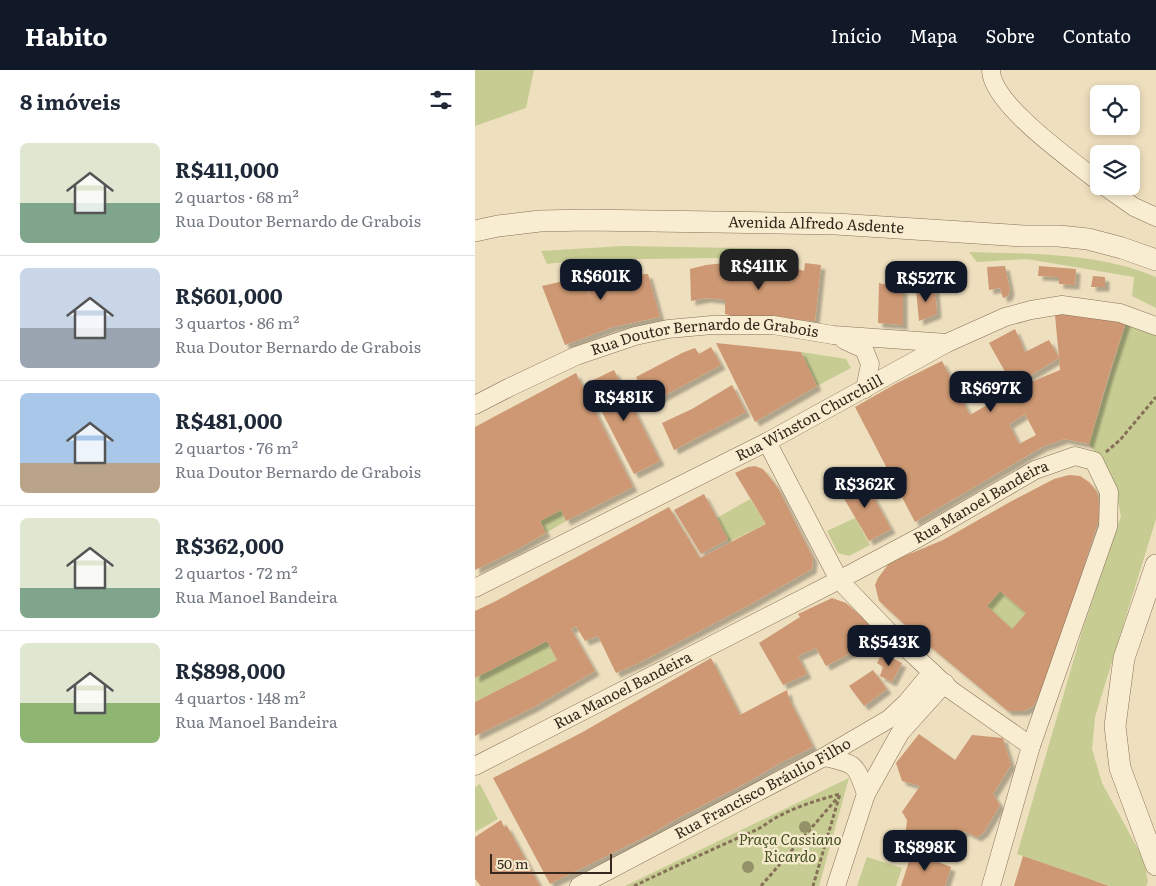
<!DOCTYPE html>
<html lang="pt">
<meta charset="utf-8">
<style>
body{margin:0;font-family:Literata,serif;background:#f6f6f7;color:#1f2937;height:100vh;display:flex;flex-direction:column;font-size:19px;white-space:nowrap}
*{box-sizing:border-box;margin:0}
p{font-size:16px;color:#747a83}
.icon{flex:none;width:28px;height:28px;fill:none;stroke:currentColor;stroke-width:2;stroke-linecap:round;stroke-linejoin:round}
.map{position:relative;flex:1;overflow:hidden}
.drawer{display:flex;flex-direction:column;background:#fff;width:475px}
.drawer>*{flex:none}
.tools{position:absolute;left:615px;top:15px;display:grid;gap:10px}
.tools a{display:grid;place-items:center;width:50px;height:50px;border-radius:8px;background:#fff;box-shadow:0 2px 8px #0003;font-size:25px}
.scale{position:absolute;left:15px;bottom:12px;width:122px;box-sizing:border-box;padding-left:5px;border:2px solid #36281c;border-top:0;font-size:14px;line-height:18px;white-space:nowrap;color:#36281c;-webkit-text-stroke:4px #f6eace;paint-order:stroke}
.price{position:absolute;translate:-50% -42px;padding:0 11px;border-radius:10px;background:#111827;color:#fff;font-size:16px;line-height:32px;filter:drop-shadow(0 1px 2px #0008)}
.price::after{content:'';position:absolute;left:50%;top:30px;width:15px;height:11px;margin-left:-8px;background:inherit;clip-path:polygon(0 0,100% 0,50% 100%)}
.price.active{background:#222;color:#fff}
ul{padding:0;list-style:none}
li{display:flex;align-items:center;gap:15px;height:125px;padding:0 20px}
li+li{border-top:1px solid #e0e1e3}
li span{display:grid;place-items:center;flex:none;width:140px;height:100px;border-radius:8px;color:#555}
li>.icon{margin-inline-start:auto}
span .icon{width:60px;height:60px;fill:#fffc;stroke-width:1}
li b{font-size:21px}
h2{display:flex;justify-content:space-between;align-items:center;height:60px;padding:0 20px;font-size:21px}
header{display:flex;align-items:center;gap:30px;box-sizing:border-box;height:70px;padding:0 25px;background:#111827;color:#fff}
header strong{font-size:24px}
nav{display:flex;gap:28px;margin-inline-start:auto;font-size:18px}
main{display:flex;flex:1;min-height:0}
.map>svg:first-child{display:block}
.green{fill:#c6cc92}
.building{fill:#cd9873;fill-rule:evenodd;filter:url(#shadow)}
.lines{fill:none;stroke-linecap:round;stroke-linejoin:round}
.minor-casing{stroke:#867057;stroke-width:19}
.tertiary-casing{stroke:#867057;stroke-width:22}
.path{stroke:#867057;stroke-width:3;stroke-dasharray:4 2.5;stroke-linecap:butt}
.minor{stroke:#f9edd1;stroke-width:18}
.tertiary{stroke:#f9edd1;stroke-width:21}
.tree{fill:#929168}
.labels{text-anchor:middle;stroke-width:5;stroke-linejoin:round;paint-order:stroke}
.street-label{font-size:15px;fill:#36281c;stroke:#f6eace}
.park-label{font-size:15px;font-style:italic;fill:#465222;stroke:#f6eace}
</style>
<header>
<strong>Habito</strong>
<nav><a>Início</a><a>Mapa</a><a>Sobre</a><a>Contato</a></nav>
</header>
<main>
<section class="drawer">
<h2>8 imóveis<svg class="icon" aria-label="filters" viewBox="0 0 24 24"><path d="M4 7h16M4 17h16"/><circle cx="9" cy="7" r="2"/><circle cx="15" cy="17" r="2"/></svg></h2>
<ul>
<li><span style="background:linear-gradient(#dfe7d0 60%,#7fa58c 0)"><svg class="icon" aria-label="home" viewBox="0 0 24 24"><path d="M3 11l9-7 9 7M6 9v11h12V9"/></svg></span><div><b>R$411,000</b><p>2 quartos · 68 m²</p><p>Rua Doutor Bernardo de Grabois</p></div></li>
<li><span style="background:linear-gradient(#c9d6e8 60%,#9aa5b1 0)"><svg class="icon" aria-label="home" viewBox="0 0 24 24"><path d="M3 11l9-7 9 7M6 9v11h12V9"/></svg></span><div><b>R$601,000</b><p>3 quartos · 86 m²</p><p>Rua Doutor Bernardo de Grabois</p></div></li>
<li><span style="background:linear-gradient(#a9c7e8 70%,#b9a48a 0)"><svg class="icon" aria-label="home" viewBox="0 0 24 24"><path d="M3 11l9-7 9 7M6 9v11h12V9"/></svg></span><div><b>R$481,000</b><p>2 quartos · 76 m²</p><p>Rua Doutor Bernardo de Grabois</p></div></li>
<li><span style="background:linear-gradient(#dfe7d0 70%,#7fa58c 0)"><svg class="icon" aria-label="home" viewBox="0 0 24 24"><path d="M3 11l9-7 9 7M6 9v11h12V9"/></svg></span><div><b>R$362,000</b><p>2 quartos · 72 m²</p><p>Rua Manoel Bandeira</p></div></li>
<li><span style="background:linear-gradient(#dfe7d0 60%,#8fb573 0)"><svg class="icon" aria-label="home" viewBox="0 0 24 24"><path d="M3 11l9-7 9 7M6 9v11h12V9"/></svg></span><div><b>R$898,000</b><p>4 quartos · 148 m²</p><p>Rua Manoel Bandeira</p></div></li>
</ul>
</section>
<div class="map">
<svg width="681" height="816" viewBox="0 0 681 816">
<defs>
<filter id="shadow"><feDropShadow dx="4.5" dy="4.5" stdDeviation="1" flood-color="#0004"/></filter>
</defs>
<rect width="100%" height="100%" fill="#eedfbe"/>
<path class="green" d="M0,0H59L51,38L0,56Z
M148,176L316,179L315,187L104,190L72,194L66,181Z
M494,182C556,184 622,182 681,207V238L657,226L659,207L552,189L502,192Z
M652,249L681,262V449L620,647L617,679L627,713L669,790L673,812L671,816H635L542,784L608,558L646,446L637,406L614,374Z
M326,282L371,289L376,298L342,316Z
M275,429L291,454L254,472L242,448Z
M86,440L91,451L71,463L65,451Z
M380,448L395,475L374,486L363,483L352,461Z
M525,521L551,543L537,559L512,536Z
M72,571L82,590L0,632V608Z
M374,708L344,816H150Z
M5,714L23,749L0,762V717Z
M392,787L427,798L421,816H382Z"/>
<path class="building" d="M149,190L153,205L173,204L185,247L138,257L90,275L67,216L89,211L111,217L117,234L106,197Z
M250,193L272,196L298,204L300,209L306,210L307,194L329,201L330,193L346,195L340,251L272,249L250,244V230L231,228L216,231L215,199L231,195Z
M530,196L535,220L533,226L528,228L525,218L514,220L512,197Z
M564,196L601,199L600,215L584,214V207L563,206Z
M618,206L630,207V217H616Z
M404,213L428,219V255L403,253Z
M460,218L462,244L444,251L441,220Z
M610,242L652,249L634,304L614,374L589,369L567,377L440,452L380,337L422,313L467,291L495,345L539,319L585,300L584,288L538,316L514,273L540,259L550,282L574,270L584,288L580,245ZM550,344L561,365L544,374L534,354Z
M241,273L326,282L342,316L280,352Z
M236,277L246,295L174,334L161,307L207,283L220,278L224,284Z
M139,300L185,391L159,404L112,313Z
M101,303L158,417L91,451L86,440L65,451L71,463L39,481L0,500V357Z
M257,315L271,342L199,380L187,353L217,339Z
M280,396L288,399L303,418L338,488L337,499L274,535L164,593L141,603L123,566L110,571L101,556L96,559L120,601L59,637L0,666V632L82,590L72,571L0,608V541L21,531L194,437L225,488L291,454L260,403L273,397Z
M594,405L605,406L614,412L622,422L626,443L593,546L566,625L558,636L549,641H533L440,564L404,531L400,515L403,508L415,492L468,470L535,432L579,409ZM525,521L551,543L537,559L512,536Z
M387,406L416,459L394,471L364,420Z
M229,424L253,469L226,484L199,440Z
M357,528L371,533L408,566L351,596L341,578L323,586L332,604L308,615L284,573L325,547L323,544Z
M407,583L427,593L417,612L405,606L408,597L402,593Z
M236,588L265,645L312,620L314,629L338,677L305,693L273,712L205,747L174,765L75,814L18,708L106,663Z
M398,600L412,619L389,636L374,616Z
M444,664L480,690L497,665L528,668L536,695L518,724L525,735L509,762L502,767L489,761L472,786L445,782L430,768L432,750L427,742L445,716L427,711L421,693Z
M26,750L29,757L32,756L65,816H6L0,809V767Z
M437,782L476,797L470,816H426Z
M548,786L609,807L634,816H539Z"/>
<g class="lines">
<g class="minor-casing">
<g id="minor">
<path d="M516,0C516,34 598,91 624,112"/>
<path d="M629,116L659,137L681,147"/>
<path d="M369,270L389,279L395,294L390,319"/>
<path id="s1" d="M0,335L35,317L101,286L160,266L193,259L237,255H298L358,265L472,273"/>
<path d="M292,372L364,510L413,561L476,620L556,676"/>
<path id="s2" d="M0,518L292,372L472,273L530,247L556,240L587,235L645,243L681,256"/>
<path d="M349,687C380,694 381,693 391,724"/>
<path id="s3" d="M0,696L364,510L445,467L560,400L600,386L619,391L634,422L633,457L556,676L516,816"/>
<path id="s4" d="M104,816L349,687L414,649L431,633L457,602"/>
<path d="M361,816L391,724L425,663L470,613"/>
</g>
</g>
<g class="tertiary-casing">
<g id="tertiary">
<path id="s5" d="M0,161L23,156L65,151L112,150L361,154L549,166H584L613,169L647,178L681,190"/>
<path d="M681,495L649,588L640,656L645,698L681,795"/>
</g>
</g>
<path class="path" d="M631,382L645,370L681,327
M159,816C199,797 240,778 281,760C289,756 296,750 304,746C323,736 343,730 365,724L338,816
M286,816L364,726"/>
<use href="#minor" class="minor"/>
<use href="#tertiary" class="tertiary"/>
</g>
<g class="tree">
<circle cx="330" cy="757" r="6"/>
<circle cx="273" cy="797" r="6"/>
</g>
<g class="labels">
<g class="street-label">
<text dy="5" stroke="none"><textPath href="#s5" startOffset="342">Avenida Alfredo Asdente</textPath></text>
<text dy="5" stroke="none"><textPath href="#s1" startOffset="244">Rua Doutor Bernardo de Grabois</textPath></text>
<text dy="5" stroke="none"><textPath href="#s2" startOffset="375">Rua Winston Churchill</textPath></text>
<text dy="5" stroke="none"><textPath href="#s3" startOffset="571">Rua Manoel Bandeira</textPath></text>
<text dy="5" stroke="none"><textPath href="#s3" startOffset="166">Rua Manoel Bandeira</textPath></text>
<text dy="5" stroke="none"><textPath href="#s4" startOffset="208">Rua Francisco Bráulio Filho</textPath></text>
</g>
<g class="park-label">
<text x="315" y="775">Praça Cassiano<tspan x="315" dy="17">Ricardo</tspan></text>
</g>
</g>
</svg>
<div class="tools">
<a><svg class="icon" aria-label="locate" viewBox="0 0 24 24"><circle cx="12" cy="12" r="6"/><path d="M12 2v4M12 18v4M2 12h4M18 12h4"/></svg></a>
<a><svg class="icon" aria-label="layers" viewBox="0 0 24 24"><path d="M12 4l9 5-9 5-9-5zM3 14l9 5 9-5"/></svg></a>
</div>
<div class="scale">50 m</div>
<b class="price active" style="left:284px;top:221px">R$411K</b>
<b class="price" style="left:126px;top:231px">R$601K</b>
<b class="price" style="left:451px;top:233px">R$527K</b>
<b class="price" style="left:516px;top:343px">R$697K</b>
<b class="price" style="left:149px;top:352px">R$481K</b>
<b class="price" style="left:390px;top:439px">R$362K</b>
<b class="price" style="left:414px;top:597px">R$543K</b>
<b class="price" style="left:450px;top:802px">R$898K</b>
</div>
</main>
